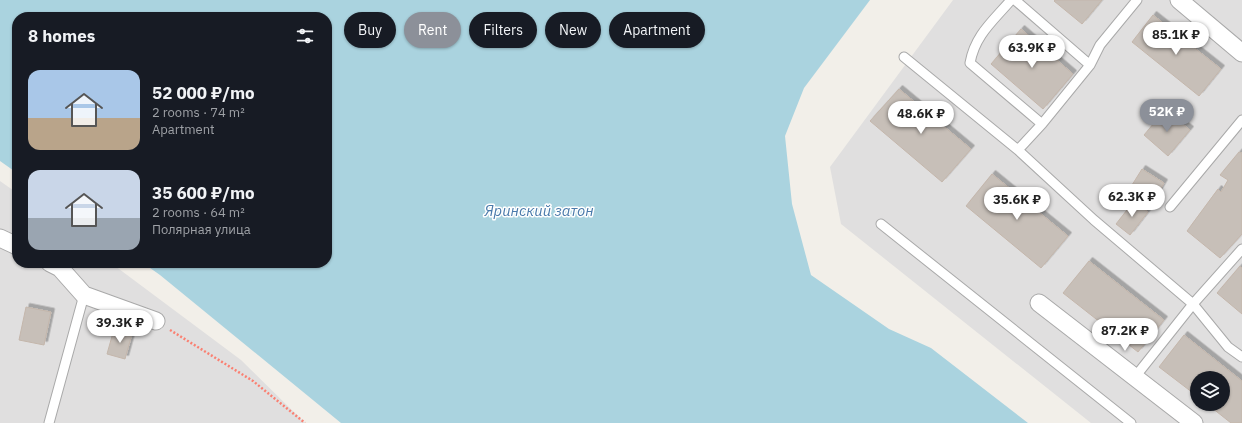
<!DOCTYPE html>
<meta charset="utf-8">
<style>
body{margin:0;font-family:"IBM Plex Sans",sans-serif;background:#20242c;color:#f1f3f6;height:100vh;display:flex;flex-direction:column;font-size:15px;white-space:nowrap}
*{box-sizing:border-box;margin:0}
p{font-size:13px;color:#9ea1a6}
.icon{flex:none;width:22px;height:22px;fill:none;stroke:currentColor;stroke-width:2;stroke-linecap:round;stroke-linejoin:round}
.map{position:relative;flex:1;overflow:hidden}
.drawer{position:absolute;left:12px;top:12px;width:320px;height:256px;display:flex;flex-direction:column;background:#171b24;border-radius:16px;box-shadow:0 1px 3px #0004}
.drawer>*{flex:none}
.top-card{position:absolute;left:344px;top:12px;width:380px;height:36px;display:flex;gap:8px}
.tools{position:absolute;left:1190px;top:371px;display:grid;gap:8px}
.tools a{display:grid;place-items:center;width:40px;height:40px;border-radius:50%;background:#171b24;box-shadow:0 1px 3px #0004;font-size:20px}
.price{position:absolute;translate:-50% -34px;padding:0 9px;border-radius:14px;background:#fff;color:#222;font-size:13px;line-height:26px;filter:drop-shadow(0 1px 2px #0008)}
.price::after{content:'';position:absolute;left:50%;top:24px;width:12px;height:9px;margin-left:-6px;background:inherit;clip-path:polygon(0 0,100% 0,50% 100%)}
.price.current{background:#8c9099;color:#fff}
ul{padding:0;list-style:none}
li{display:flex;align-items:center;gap:12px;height:100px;padding:0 16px}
li span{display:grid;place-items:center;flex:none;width:112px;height:80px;border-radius:12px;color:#555}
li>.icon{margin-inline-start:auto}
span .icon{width:48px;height:48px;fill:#fffc;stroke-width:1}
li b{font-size:17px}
h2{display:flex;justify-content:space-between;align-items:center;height:48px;padding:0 16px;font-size:17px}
.tag{padding:0 14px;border-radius:18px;background:#171b24;box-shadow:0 1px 3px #0004;font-size:14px;line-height:36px}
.tag.current{background:#8c9099;color:#fff}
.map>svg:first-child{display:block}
.residential{fill:#e0dfdf;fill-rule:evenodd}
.water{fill:#aad3df}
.building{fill:#c7bfb8;stroke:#c4b6ab;filter:url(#shadow)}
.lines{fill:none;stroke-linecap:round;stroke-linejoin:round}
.service-casing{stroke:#a9a9a9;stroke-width:11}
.minor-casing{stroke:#a9a9a9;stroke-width:19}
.path{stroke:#fa8072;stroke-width:2.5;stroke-dasharray:2 2;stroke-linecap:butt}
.service{stroke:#fff;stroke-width:9}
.minor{stroke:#fff;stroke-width:17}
.labels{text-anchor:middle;stroke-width:3;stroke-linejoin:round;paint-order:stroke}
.water-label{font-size:15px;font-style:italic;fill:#4a7aab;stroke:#fff}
</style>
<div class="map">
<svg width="1242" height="423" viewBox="0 0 1242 423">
<defs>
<filter id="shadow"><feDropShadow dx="3.5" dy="-3.5" stdDeviation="0" flood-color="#0004"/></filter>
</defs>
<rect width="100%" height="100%" fill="#f2efe9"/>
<path class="residential" d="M953,0H1242V423H1091L841,224L830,167ZM1197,378H1223V404H1197Z
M0,181L17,193V263H111L241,360L305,423H0Z"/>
<path class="water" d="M0,0H870L804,88L785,136L792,204L811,275L889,329L931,348L1028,423H341L160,275L143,263H327V17H17V173L0,161Z"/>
<path class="building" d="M1055,0H1102L1082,24L1054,1Z
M1153,15L1221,69L1199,96L1132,42Z
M1021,29L1073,74L1043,109L991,64Z
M899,89L971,149L942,182L870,121Z
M1165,110L1190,130L1168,156L1144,135Z
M1239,152L1242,153V234L1220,258L1187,231L1218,189L1221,192L1228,180L1220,175Z
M1142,169L1164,183L1154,200L1132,185Z
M992,174L1068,236L1041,268L966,206Z
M1134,201L1148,212L1130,235L1116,224Z
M1089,261L1164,320L1138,352L1063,293Z
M1240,266L1242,268V314L1217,293Z
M26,307L51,312L44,345L19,340Z
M114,329L132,334L125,359L107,354Z
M1184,335L1242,381V423H1231L1207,404H1223V378H1197V396L1159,367Z"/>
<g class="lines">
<g class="service-casing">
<path id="service" d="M1011,0C993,21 975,35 970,63L1042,124
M1015,0L1090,65
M904,57L1018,150
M1170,207L1242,120
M881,224L1131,423
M1242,249L1193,304L1228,347L1242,357
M1135,377L1193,304L1094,220L1018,150L1042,124L1090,65L1100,45L1137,0
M49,423L84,295"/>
</g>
<g class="minor-casing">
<path id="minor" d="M1179,0L1242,53
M0,238L17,246
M50,263L60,268L84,295L156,321
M1039,303L1194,423"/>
</g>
<path class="path" d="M170,330L253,381L305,423"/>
<use href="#service" class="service"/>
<use href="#minor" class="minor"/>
</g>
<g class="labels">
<g class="water-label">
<text x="539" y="216">Яринский затон</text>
</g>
</g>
</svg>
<div class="tools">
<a><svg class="icon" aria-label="layers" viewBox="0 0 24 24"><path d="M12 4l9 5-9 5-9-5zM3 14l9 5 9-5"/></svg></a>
</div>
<b class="price" style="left:1176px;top:56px">85.1K ₽</b>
<b class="price" style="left:1032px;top:69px">63.9K ₽</b>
<b class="price current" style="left:1167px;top:133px">52K ₽</b>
<b class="price" style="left:921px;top:135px">48.6K ₽</b>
<b class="price" style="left:1132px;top:218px">62.3K ₽</b>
<b class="price" style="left:1017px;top:221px">35.6K ₽</b>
<b class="price" style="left:120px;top:344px">39.3K ₽</b>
<b class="price" style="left:1125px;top:352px">87.2K ₽</b>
<div class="top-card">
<a class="tag">Buy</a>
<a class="tag current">Rent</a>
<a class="tag">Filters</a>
<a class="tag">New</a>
<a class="tag">Apartment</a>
</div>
<section class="drawer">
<h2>8 homes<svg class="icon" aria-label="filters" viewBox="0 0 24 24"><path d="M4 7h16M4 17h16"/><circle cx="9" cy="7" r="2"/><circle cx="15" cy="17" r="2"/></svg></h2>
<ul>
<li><span style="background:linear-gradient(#a9c7e8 60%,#b9a48a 0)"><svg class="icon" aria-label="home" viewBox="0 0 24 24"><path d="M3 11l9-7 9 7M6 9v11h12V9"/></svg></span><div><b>52 000 ₽/mo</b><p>2 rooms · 74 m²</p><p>Apartment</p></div></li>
<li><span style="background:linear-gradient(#c9d6e8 60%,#9aa5b1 0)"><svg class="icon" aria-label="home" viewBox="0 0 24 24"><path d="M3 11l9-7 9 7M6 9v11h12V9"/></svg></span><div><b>35 600 ₽/mo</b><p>2 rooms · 64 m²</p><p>Полярная улица</p></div></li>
</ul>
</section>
</div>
